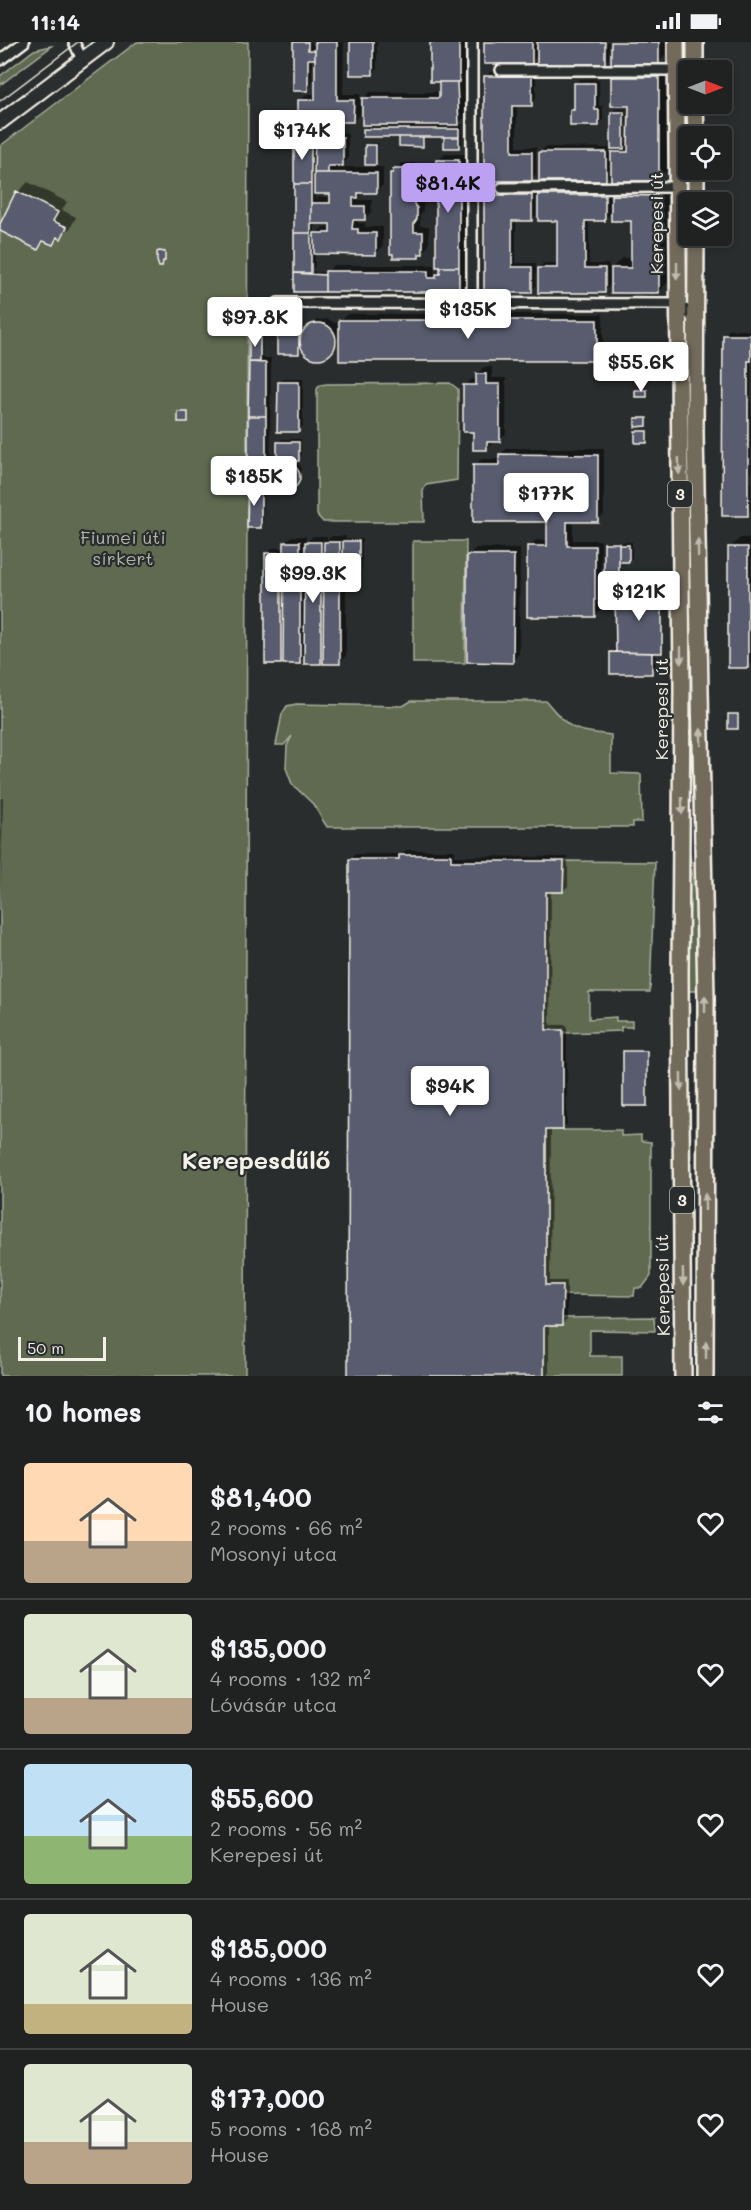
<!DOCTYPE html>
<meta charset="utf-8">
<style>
body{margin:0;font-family:Mali,sans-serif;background:#2d2f2f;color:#f1f3f6;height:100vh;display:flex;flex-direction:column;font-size:22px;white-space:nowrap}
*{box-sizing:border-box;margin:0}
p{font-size:20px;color:#a2a4a5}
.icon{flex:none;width:33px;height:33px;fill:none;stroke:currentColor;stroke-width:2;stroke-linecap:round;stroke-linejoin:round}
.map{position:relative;height:1334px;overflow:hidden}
.details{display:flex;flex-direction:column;background:#202222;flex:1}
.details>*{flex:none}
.needle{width:39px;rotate:90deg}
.controls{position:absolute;left:678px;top:18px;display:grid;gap:12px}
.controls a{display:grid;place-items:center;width:54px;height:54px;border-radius:6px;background:#202222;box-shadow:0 3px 9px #0003,0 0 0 2px #3d3f40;font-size:30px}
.scale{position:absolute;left:18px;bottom:15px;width:88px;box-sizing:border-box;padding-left:6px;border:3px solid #f4f1e8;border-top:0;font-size:16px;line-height:21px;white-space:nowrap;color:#f4f1e8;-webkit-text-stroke:4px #2a2d2e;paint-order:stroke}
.price{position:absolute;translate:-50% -51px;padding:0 14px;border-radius:6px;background:#fff;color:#222;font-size:20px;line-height:39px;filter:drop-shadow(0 2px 3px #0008)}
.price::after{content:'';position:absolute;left:50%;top:36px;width:18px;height:14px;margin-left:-9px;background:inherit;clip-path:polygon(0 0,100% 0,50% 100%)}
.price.on{background:#bca0f2;color:#111}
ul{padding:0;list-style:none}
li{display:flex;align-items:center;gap:18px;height:150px;padding:0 24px}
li+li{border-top:2px solid #3d3f40}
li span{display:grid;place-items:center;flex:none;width:168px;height:120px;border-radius:6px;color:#555}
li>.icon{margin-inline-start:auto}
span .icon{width:72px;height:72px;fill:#fffc;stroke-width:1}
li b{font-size:26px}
h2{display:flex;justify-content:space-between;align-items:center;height:72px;padding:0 24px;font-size:26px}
.status{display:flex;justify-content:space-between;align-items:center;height:42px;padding:0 30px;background:#202222;direction:ltr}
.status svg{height:16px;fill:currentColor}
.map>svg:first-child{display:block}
.green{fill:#5e6a51;stroke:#a9ae9c;stroke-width:1.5}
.shadow{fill:#0007;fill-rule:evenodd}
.building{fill:#595c6e;stroke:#f4f1e8;stroke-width:1.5}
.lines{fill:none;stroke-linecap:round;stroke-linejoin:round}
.street-casing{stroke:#f4f1e8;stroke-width:14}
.secondary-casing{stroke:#f4f1e8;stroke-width:18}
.primary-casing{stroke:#f4f1e8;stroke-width:20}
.street{stroke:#2a2d2e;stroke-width:9}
.secondary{stroke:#2a2d2e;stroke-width:14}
.primary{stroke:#726b5a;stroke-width:15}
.tram{stroke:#f4f1e8;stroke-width:1.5}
.oneway{fill:#c0bbaf}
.labels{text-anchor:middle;stroke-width:4.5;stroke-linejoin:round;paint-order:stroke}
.shield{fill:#2a2d2e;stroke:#b7b6b0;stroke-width:1.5}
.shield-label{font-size:16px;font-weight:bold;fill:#f4f1e8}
.street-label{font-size:18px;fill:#f4f1e8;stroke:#2a2d2e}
.park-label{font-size:18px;fill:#b0b4a4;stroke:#2a2d2e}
.district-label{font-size:24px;font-weight:bold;fill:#f4f1e8;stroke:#2a2d2e}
</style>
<div class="status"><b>11:14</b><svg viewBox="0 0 49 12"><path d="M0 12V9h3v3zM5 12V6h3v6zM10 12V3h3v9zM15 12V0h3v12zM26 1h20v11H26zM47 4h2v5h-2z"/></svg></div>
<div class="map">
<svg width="751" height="1334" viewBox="0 0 751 1334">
<rect width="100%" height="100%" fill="#2a2d2e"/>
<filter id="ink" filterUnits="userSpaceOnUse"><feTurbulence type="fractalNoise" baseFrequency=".0167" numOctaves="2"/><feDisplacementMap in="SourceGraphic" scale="12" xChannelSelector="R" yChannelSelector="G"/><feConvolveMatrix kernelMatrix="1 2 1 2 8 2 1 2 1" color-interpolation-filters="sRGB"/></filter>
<g filter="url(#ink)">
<path class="green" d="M137,0H248L245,1334H0V104Z
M51,4H52L0,43V34L34,8Z
M450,341L458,347L457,438L426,443L423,449L424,480H323L317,473V347L320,343L327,342Z
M413,499H466L465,621H413Z
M411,659H546C572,690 572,688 611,693V731L641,732L642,780H633V785H327L313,762L292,742L286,726L287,704L292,694L284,703H276L282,672L287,664L296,662L403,664Z
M690,811L697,876L698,949H687Z
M564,819L655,820L650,950H589V977L616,975V979H632V985H621V989L563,991V988H546V850H563Z
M546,1088H621V1094L641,1093V1099L651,1100V1234L642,1246H635L634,1254L562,1253V1243H546Z
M654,1275L655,1289L590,1288V1314H622V1334H544V1284H562V1276Z"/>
<path class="shadow" d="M294,0H312V3H317V0H344L343,52H360V72L353,79L300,59L307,52H317V13L312,16V42L307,47Z
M352,0H377V27L372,32Z
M432,0H466L465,32L464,34L465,75L458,82H463L462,102L459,105L445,94H425V100L422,103L401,94L364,87L370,82L363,57L370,50H440V39Z
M485,0H609V16L604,21L538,13L531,21Z
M612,0H668V10L658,21Z
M623,25H668L669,127L658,137L612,130L605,137L541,110L545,105L610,106V113L618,105L612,70L615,67H626V100H630V62L612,35Z
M490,30H536V57L531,62H517V105H536V132L531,137H485V35Z
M580,37H599V64H603V78L598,83L572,69L575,65V42Z
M300,91H315V97L321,91H348V117L340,125H383V143L376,150H362L359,154V158H372L371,170L365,177H359L358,181H365V185H383V204L376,211H315V224L310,229L327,231L333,223H434V230H440L438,119L445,112H465V242L458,249L295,248V96ZM315,151H331V155H319L315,159ZM315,180H331V185H323L315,193Z
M370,101H378V118L375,121L367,104Z
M402,121H426V125H429V145L423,151H420V155L423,159V169L420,173V184H429V203L419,214L392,131Z
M28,140L67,160L62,168L76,175L71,185L60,195L52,202L46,198L38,207L0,187L18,150Z
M622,144H669V239L659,250L612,242L604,249L539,226L544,221H558V178L539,154L544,149H609V157ZM612,170L632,178V216H622L609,229V222H589V178H604Z
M490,149H536V173L531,178H516V221H536V244L531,249H485V154Z
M347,272H603V311L596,317L341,301L323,316H318L307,312L304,305L298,310L279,282L284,277H303V291L317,278L328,277L337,282L341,291V279Z
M729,288H751V468L747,472L724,293Z
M253,289H262V316H271L270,438L264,443L263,482L260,485L251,320L250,292Z
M484,325H492V336H506V392L486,407L474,388L465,344L472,337H477V332Z
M284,336H303V384L298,389L279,341Z
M637,338H644V341L636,342Z
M282,397H301V414L298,417H292L301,425V436L288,446L278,443L275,436L277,428L290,417L279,400Z
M507,406H604V472L597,479H573V498H601V567L594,573L529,505L536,498H548V478L475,424L481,417H500V413Z
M292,494H306V501L313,494H327V498L332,494H346V497H362V527L359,530H346V614L339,620L325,616L320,621L306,614L299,620L285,616L281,620L267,511L272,506H285V500Z
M740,496H751V621L748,624L730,506Z
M609,499L632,500V516L629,519H621V531L618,534L606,502Z
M476,506L520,507L519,612L512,619L469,513Z
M618,550H662V608L656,609V625L651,630L611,611L616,606Z
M0,756H3L0,881Z
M406,808H455V814L568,815V844L563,849H551L550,983H567V1082L562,1086H551L550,1239H567V1278L562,1282H549V1334H349L350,817L355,812H402Z"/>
<path class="building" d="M293,0H308V8H315V17H308V49H293Z
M315,0H337V58H354L353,80H298V58H315Z
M350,0H373V33H350Z
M430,0H459V40H430Z
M484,0H532V22H484Z
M537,0H605V22H537Z
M611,0H659V22H611Z
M484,34H532V64H512V110H532V139H484Z
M611,35H659V139H611V110H628L629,64H611Z
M439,40H457L459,83H362V56H439Z
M574,41H595V68H599V84H570V68H574Z
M611,70H624V107H611Z
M363,87H459V95H363Z
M294,95H311V142H294Z
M315,95H343V124H328V131H314Z
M399,95H423V105L399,104Z
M444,95H459V106H444Z
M365,103H376V123H365Z
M539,110H606V139H539Z
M436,118H459V225H436Z
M393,127H419V131H423V153H414V162L417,166V177L414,181V190H423V212H419V216H393V212H390V131H393Z
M314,131H377V151H358V156H353V164H365V178H353L352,187H358V191H376V213L314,212V191H330V182H311V161H330V152H314Z
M294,142H311V191H294Z
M16,149L58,170L53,179L67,185L61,197L57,195L53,203L43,199L38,208L0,189V182Z
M484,153H532V179H512V225H532V251H484Z
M538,153H605V179H585V226H605V251H538V226H557V179H538Z
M611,153L659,154V251H611V226H631V179H611Z
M294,191H311V231H294Z
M159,209L165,210V219H163L162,225H159L157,219V210Z
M440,225H459V250H325V229H428V236H436V232H440Z
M294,231L325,233V250H294Z
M339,278H597V319H339Z
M300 299a18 18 0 1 1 36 0a18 18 0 1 1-36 0Z
M277,281H299V312H277Z
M249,291H260V320H249Z
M723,293H751V319H748V474H722Z
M249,320L266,321V374H248Z
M476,332H486V342H500V400H487V408H473V390H463V343H476Z
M278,340H299V390H277Z
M635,348H647V355H635Z
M178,370H188V380H178Z
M248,374H266V444H248Z
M635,376H647V384L635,385Z
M635,389H647V401H635Z
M277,400H299V419H277Z
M499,412L598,413V480H567V504H595V575H527V504H547V480H473V423H499Z
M274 435a13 13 0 1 1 26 0a13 13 0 1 1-26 0Z
M248,444H261V486H247Z
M343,499H359V531H343Z
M284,500H300V622H283Z
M305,500H321V622H304Z
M324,500H340V622H323Z
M604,501H619V536H604Z
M619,503H629V520H619Z
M728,505H748V626H728Z
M265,511H281V622H265Z
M467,513H514L513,621L467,620Z
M662,550V611L616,610L615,551Z
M610,610L652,611V632H610Z
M728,672H738V687H728Z
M399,813H451V819H564L563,850H546V988H563V1088H546V1243H563L562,1284H544V1334H348L349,817H399Z
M623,1009H647V1064H623Z"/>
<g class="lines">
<g class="street-casing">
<path id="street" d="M74,0L82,18
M0,18L24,0
M501,28H676
M502,146L677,145
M472,260V0
M278,261L677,262L687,268L694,279"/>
</g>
<g class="secondary-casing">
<path id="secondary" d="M0,80L106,0"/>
</g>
<g class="primary-casing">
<path id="primary" d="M676,0L682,645L680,934L683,1334
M695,0V28
M695,62L696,94
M696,128V160
M696,194L695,392L706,956L705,1334"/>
</g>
<use href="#street" class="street"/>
<use href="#secondary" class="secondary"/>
<use href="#primary" class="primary"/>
<path class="tram" d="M0,59L78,0"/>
</g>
<defs><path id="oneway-solid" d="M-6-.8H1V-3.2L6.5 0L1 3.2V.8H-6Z" transform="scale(1.5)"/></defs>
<g class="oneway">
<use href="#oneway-solid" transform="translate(677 229) rotate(90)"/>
<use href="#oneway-solid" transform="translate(679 424) rotate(89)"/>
<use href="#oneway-solid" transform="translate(698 506) rotate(-91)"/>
<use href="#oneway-solid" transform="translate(681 613) rotate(89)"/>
<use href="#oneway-solid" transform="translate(701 695) rotate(-91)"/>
<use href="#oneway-solid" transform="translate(682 764) rotate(90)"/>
<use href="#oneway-solid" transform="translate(705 962) rotate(-90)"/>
<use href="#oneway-solid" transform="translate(681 1040) rotate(89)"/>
<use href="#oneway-solid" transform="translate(705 1160) rotate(-90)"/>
<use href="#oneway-solid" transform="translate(683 1235) rotate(89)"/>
<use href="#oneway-solid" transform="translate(706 1308) rotate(-90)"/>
</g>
</g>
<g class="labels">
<g class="shield">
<rect x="668" y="439" width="24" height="26" rx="4.5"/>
<rect x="670" y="1145" width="24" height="26" rx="4.5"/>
</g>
<g class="shield-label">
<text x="680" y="458">3</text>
<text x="682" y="1164">3</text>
</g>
<g class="street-label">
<text transform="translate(657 181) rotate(-90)" y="6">Kerepesi út</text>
<text transform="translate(662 667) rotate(-90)" y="6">Kerepesi út</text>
<text transform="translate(663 1243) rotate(-91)" y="6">Kerepesi út</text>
</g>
<g class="park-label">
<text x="123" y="502">Fiumei úti<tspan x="123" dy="21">sírkert</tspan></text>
</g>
<g class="district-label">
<text x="256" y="1127">Kerepesdűlő</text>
</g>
</g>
</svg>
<div class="controls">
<a><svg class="needle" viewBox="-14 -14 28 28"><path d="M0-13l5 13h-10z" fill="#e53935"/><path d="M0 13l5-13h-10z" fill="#a2a4a5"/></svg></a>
<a><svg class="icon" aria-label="locate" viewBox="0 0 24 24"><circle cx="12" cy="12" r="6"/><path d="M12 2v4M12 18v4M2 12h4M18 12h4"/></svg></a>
<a><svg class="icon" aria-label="layers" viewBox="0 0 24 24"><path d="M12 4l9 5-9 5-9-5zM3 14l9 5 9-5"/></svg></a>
</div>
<div class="scale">50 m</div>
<b class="price" style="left:302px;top:119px">$174K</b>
<b class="price on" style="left:448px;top:172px">$81.4K</b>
<b class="price" style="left:468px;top:298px">$135K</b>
<b class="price" style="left:255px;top:306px">$97.8K</b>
<b class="price" style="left:641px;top:351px">$55.6K</b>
<b class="price" style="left:254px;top:465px">$185K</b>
<b class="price" style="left:546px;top:482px">$177K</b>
<b class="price" style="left:313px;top:562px">$99.3K</b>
<b class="price" style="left:639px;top:580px">$121K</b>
<b class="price" style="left:450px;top:1075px">$94K</b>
</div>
<section class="details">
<h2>10 homes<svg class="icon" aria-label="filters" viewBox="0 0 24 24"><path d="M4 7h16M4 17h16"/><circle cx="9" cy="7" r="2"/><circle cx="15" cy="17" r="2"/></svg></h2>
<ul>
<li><span style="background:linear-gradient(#ffd9b3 65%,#b9a48a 0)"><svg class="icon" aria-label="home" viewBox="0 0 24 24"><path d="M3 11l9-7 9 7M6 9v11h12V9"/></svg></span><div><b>$81,400</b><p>2 rooms · 66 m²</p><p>Mosonyi utca</p></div><svg class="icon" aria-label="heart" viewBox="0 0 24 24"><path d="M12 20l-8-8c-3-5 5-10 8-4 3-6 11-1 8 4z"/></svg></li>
<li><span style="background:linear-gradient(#dfe7d0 70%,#b9a48a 0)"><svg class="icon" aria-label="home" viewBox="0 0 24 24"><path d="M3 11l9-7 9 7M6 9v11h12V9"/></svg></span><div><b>$135,000</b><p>4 rooms · 132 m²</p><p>Lóvásár utca</p></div><svg class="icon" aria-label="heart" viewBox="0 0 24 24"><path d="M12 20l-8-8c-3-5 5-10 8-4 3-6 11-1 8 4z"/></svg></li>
<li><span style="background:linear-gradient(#bfe0f5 60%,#8fb573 0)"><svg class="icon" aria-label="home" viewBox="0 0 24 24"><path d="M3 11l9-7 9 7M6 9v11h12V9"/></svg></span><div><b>$55,600</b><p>2 rooms · 56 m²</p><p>Kerepesi út</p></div><svg class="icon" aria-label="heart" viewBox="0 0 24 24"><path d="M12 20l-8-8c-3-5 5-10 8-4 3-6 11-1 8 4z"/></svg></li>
<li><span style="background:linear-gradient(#dfe7d0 75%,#c2b280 0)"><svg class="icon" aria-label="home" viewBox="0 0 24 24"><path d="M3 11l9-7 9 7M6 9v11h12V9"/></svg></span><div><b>$185,000</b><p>4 rooms · 136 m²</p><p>House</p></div><svg class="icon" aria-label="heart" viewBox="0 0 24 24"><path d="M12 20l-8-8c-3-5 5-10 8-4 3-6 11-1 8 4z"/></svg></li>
<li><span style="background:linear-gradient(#dfe7d0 65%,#b9a48a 0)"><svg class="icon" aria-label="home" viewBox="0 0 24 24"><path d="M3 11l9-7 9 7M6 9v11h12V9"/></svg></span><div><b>$177,000</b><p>5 rooms · 168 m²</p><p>House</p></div><svg class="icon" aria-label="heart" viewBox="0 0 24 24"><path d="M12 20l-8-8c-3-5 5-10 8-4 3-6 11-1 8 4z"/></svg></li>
</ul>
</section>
